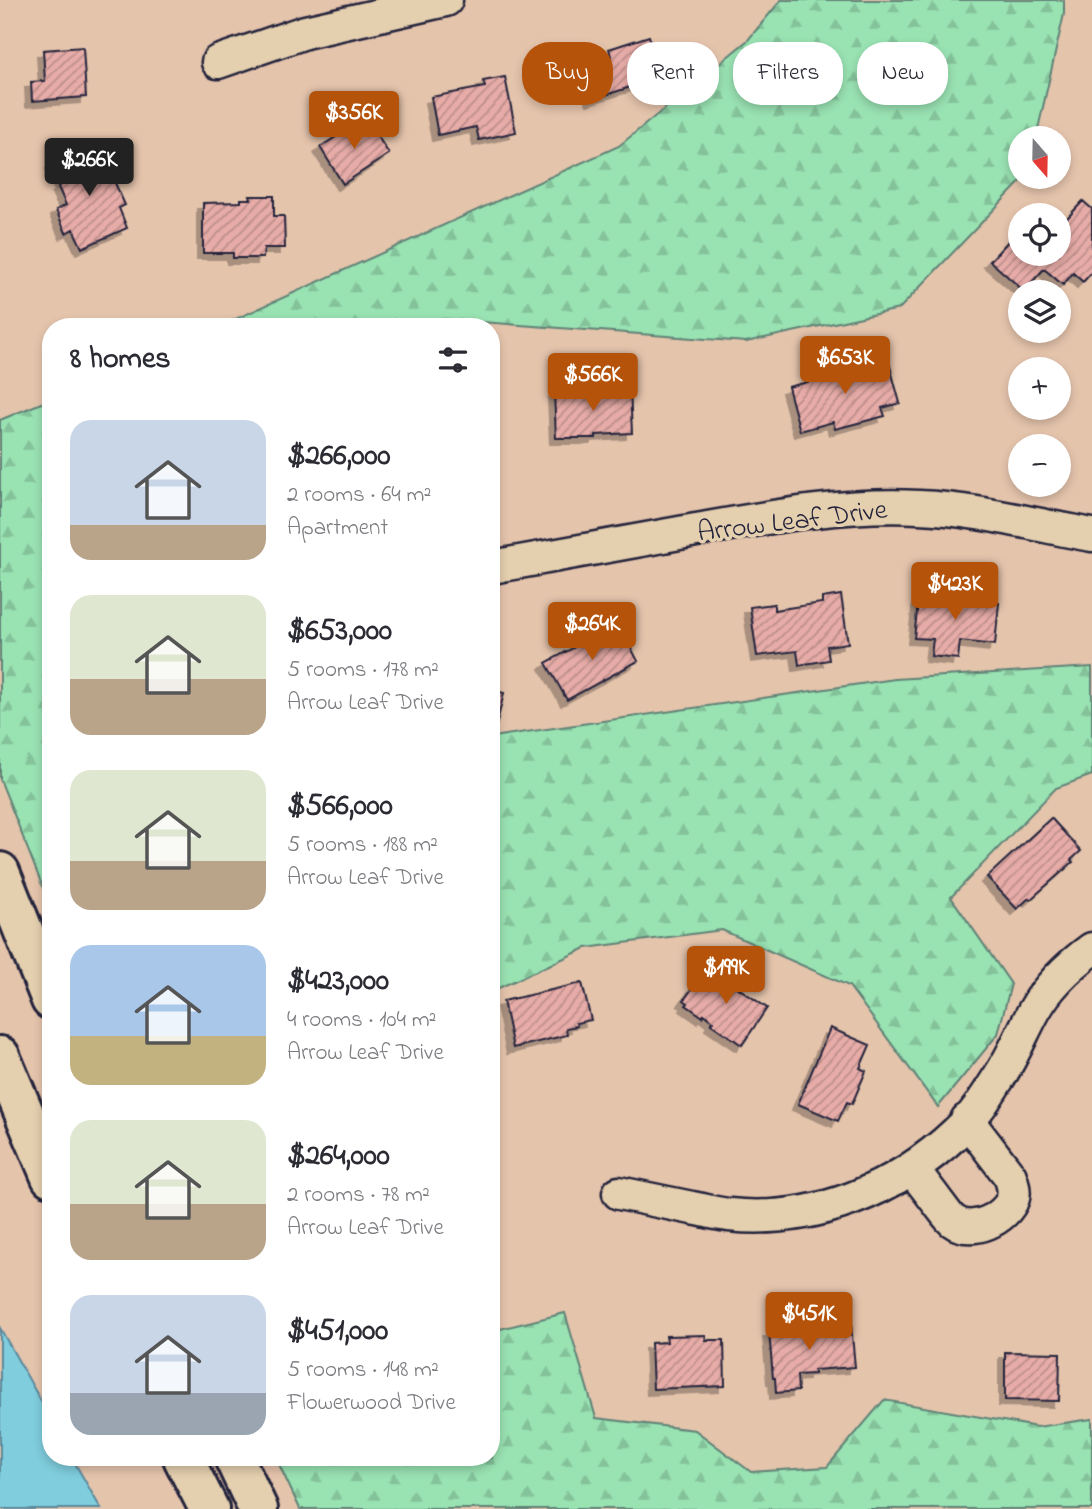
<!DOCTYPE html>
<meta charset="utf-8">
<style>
body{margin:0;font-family:"Indie Flower",sans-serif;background:#f7f7f7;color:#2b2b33;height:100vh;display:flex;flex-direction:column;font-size:26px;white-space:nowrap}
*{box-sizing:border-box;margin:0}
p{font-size:23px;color:#7c7c81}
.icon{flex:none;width:38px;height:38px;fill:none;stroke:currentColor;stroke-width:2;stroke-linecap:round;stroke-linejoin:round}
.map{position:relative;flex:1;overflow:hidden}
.drawer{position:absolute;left:42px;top:318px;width:458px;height:1148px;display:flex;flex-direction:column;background:#fff;border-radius:28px;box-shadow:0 4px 10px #0003}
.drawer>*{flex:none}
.banner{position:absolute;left:522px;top:42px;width:466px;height:63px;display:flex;gap:14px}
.needle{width:46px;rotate:160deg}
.buttons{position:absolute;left:1008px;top:126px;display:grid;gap:14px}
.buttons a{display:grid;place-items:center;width:63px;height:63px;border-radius:50%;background:#fff;box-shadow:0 4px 10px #0003;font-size:35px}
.price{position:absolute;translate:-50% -60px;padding:0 16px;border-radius:7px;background:#b45309;color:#fff;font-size:23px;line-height:46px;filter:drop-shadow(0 2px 4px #0008)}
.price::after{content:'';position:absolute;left:50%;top:42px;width:21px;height:16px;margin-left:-10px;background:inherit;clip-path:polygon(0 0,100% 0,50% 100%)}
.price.current{background:#222;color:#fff}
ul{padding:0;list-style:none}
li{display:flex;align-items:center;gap:21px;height:175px;padding:0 28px}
li span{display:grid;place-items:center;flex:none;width:196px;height:140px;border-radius:21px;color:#555}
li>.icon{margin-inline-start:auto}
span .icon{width:84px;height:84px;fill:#fffc;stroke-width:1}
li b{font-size:30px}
h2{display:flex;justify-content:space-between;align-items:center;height:84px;padding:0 28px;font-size:30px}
.tag{padding:0 24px;border-radius:28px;background:#fff;box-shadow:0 4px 10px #0003;font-size:24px;line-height:63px}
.tag.current{background:#b45309;color:#fff}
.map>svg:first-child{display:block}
.forest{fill:url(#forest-firs);stroke:#5e8276;stroke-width:2}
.water{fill:#7fcddd;stroke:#5a899c;stroke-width:2}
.building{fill:url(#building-hatch);stroke:#22223b;stroke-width:2;filter:url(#shadow)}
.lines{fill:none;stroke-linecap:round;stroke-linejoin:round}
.minor-casing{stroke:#22223b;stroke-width:37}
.major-casing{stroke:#22223b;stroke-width:44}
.minor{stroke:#e4cfae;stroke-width:32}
.major{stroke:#e4cfae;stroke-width:38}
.labels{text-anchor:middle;stroke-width:7;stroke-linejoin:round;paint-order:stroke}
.street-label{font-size:28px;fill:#22223b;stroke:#e4cfae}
</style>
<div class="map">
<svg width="1092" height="1509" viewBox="0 0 1092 1509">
<defs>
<pattern id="forest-firs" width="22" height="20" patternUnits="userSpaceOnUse" patternTransform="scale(1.75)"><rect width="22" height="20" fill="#99e2b2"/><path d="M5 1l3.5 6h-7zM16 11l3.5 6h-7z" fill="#84c29a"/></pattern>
<pattern id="building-hatch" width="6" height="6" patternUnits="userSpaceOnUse" patternTransform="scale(1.75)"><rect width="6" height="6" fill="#e7aca7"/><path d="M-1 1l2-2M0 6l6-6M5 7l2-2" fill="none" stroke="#bb8c89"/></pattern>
<filter id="shadow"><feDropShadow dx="-6" dy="6" stdDeviation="0" flood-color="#0004"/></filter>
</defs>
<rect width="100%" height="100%" fill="#e5c4ac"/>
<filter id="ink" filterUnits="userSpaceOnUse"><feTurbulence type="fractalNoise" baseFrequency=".0143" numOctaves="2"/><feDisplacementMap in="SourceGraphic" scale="14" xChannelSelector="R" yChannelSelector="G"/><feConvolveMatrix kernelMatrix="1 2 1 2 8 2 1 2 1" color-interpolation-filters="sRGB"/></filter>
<g filter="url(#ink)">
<path class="forest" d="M781,0H1064V14L1036,138H1020V177H1025L899,309L746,342L442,319L424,327H218L619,146L748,40Z
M51,399V908L0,779V420Z
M1092,667V775L1056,788L951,897L1011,984L998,1034L938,1107L849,986L722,930L586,948L492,991V737L895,679Z
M565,1313L596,1418L695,1430L751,1472L827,1467L884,1400L1037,1427L1092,1419V1509H300L276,1458H492V1331Z"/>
<path class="water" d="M0,1328L51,1419V1458H72L101,1509H0Z"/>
<path class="building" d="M649,36L662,77L593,99L582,66L611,56L609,49Z
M83,47L86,97L32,101L31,82L45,81L43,50Z
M505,77L516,132L479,140L476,127L438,135L431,97L485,87L483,81Z
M366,118L389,154L343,184L320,147Z
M93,145L101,165L106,163L125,205L119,208L127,228L82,248L73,229L66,233L56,210L66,205L58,187L61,185L52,163Z
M250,196H274V216H284L285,248H264L263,258H233V253H203V203L241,202V199H251Z
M1083,201L1092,209V272L1083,282L1073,273L1063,285L1044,269L1024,291L990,261L1014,235L1020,240V254H1059V227Z
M888,359L900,403L882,408L885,416L835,429L833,422L800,431L788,387L827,377L825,368L850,361L852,368Z
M630,388L632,433L596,435V438H556L554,392Z
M935,591L980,596V601L999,603L995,645L960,641L958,659L931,656L933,639L914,638L919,594L935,596Z
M841,595L848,643L827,646L829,660L799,665L797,651L757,656L750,607L774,604V610L822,603V598Z
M618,623L638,661L567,700L546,663Z
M492,690L504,693L494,735L492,734Z
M1051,818L1081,851L1071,860L1073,862L1030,900L1029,898L1017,909L987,877Z
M719,970L739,983L737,987L767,1008L742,1045L711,1024L713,1021L704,1014L703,1017L686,1005L688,1003L684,1000L704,972L713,978Z
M582,983L591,1020L576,1023L577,1026L566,1028L567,1035L513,1048L503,1001Z
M830,1028L870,1045L860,1068L866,1071L852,1104L847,1102L838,1121L798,1104Z
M834,1323V1326L851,1324L855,1367L814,1370V1374L797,1375L798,1391L776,1393L775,1378H773L769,1331L785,1330V1327Z
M706,1335V1340H724L725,1386L653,1389L651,1343L667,1342L666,1336Z
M1005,1352L1060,1353L1059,1401L1005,1400Z"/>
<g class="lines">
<g class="minor-casing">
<path id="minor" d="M218,62L305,32L446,0
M492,567C560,555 628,542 696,530C770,517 844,503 919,507C976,509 1035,525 1092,535
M912,1169C921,1180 930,1192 939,1204C943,1209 948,1217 953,1221C972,1235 1006,1219 1013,1198C1015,1191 1013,1184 1010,1176L967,1120
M619,1193C644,1198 668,1203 692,1208C704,1210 717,1214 729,1215C814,1224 896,1190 957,1132C974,1117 987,1096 999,1077C1013,1056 1022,1033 1034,1011C1048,986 1070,965 1092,949"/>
</g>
<g class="major-casing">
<path id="major" d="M0,872L51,1000
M0,1056L51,1177
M183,1458L209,1509
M234,1458L258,1509"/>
</g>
<use href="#minor" class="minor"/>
<use href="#major" class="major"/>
</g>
</g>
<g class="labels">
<g class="street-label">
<text transform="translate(792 519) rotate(-7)" y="10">Arrow Leaf Drive</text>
</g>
</g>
</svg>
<div class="buttons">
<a><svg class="needle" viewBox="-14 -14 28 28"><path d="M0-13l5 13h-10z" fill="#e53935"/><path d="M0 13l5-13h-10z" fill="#7c7c81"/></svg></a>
<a><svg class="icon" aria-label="locate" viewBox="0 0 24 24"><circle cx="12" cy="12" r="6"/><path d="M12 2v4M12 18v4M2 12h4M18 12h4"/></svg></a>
<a><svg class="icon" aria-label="layers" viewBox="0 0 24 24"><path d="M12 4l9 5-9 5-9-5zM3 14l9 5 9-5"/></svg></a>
<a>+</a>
<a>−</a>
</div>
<b class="price" style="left:354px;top:151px">$356K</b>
<b class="price current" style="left:89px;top:198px">$266K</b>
<b class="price" style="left:845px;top:396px">$653K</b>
<b class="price" style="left:593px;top:413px">$566K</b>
<b class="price" style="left:955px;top:622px">$423K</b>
<b class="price" style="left:592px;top:662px">$264K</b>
<b class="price" style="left:726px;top:1006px">$199K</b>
<b class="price" style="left:809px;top:1352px">$451K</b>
<div class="banner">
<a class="tag current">Buy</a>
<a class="tag">Rent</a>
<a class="tag">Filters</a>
<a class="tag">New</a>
</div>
<section class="drawer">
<h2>8 homes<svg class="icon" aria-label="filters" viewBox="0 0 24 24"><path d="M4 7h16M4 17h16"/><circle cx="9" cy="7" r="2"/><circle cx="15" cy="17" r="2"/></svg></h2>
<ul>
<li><span style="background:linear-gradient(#c9d6e8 75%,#b9a48a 0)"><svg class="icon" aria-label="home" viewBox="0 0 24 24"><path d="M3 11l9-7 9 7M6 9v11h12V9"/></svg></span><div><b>$266,000</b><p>2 rooms · 64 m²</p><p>Apartment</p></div></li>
<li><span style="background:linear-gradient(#dfe7d0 60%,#b9a48a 0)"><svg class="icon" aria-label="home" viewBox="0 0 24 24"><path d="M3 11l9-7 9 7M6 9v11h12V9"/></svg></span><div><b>$653,000</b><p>5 rooms · 178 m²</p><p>Arrow Leaf Drive</p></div></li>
<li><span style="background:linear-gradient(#dfe7d0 65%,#b9a48a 0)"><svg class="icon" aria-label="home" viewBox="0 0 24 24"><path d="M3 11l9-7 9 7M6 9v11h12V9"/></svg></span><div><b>$566,000</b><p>5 rooms · 188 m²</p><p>Arrow Leaf Drive</p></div></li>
<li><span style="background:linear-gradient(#a9c7e8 65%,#c2b280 0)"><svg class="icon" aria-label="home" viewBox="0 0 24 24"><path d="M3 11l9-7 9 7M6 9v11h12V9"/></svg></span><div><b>$423,000</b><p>4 rooms · 104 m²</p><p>Arrow Leaf Drive</p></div></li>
<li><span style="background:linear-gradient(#dfe7d0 60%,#b9a48a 0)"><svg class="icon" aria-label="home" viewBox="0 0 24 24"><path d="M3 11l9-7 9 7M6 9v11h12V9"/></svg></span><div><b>$264,000</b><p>2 rooms · 78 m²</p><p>Arrow Leaf Drive</p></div></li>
<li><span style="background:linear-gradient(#c9d6e8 70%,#9aa5b1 0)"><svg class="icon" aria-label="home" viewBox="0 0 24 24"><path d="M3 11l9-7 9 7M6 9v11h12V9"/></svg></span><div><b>$451,000</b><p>5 rooms · 148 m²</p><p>Flowerwood Drive</p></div></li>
</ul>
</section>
</div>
